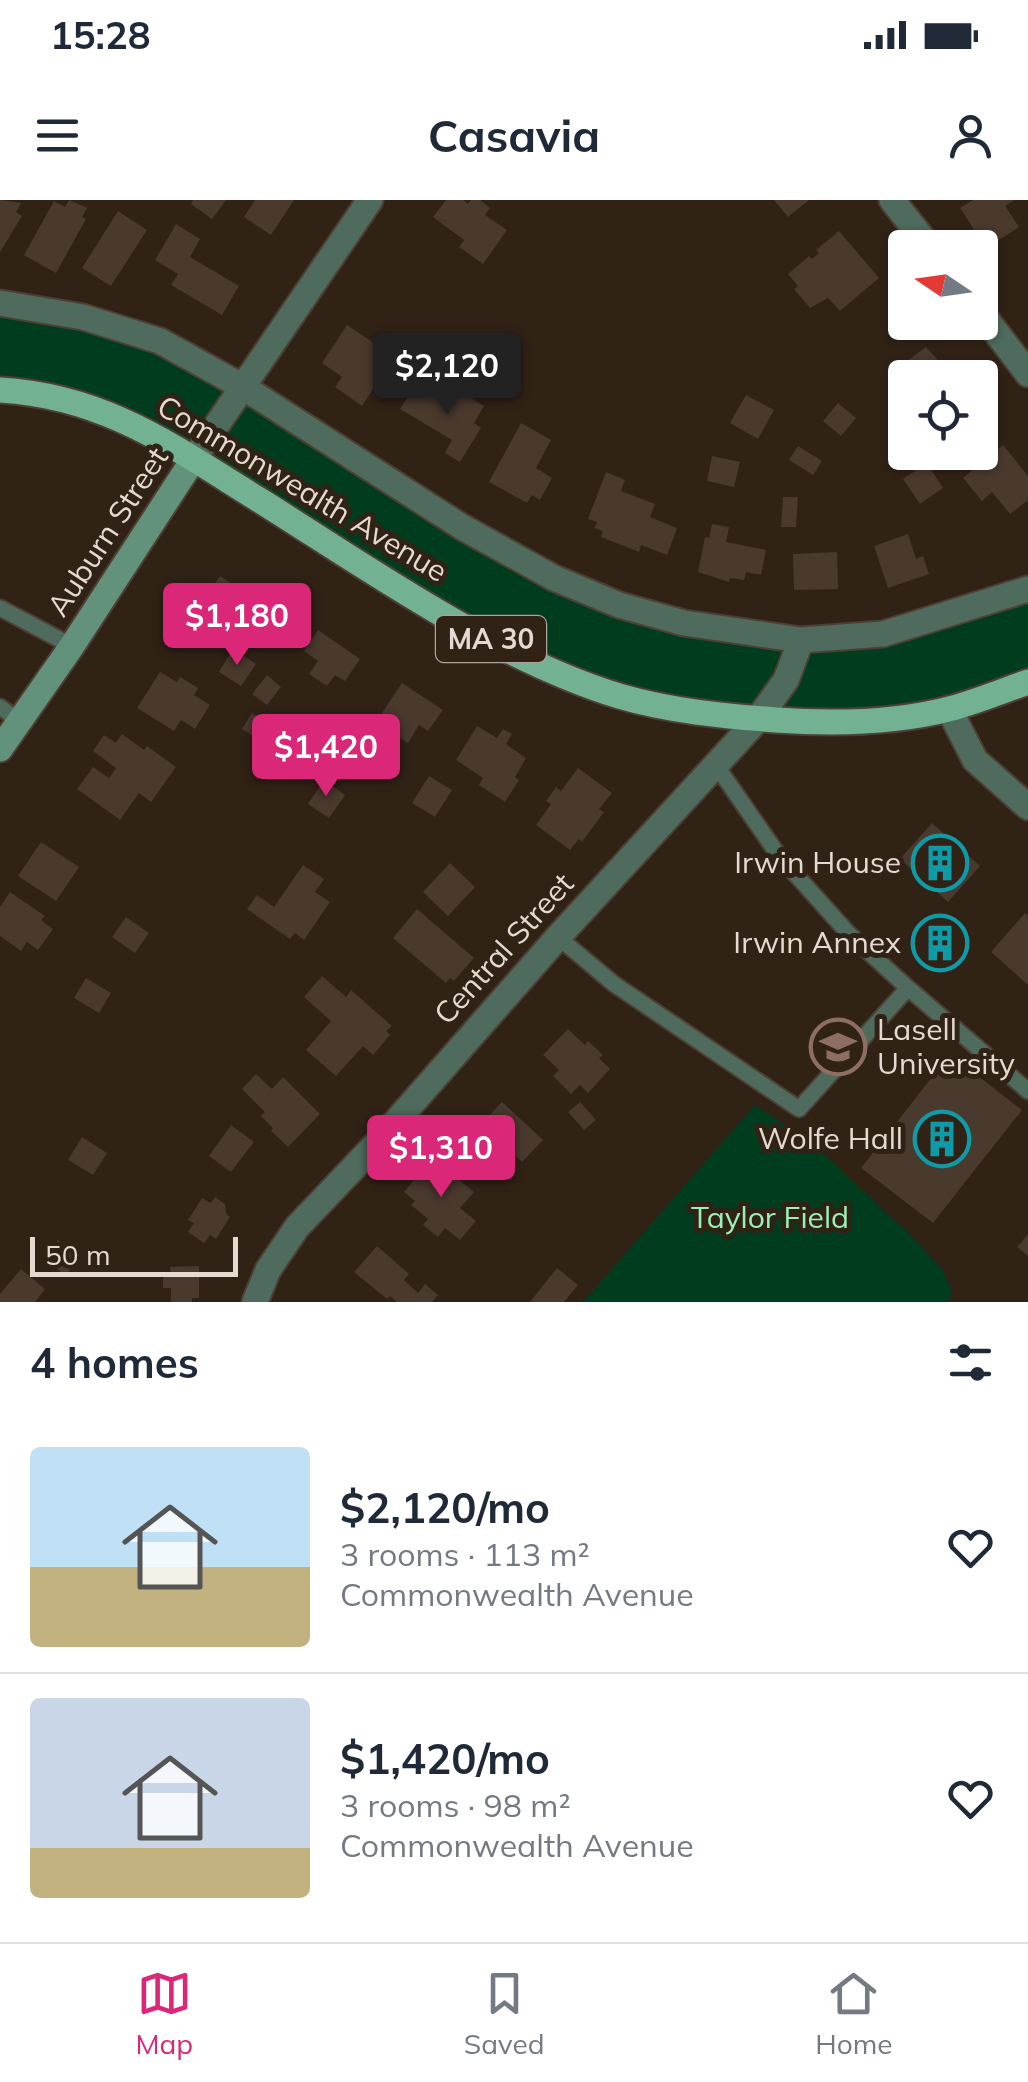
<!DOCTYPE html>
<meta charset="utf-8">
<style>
body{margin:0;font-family:Mulish,sans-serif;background:#f6f6f7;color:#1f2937;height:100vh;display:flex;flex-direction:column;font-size:38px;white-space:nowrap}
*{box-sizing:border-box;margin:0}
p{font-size:32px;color:#747a83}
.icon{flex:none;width:55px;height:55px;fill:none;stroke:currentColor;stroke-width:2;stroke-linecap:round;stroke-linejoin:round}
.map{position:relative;height:1102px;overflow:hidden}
.sheet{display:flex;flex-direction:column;background:#fff;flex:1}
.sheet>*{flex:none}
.needle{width:65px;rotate:283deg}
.fabs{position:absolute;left:888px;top:30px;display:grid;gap:20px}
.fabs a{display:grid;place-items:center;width:110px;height:110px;border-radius:10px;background:#fff;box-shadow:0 2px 8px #0004;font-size:50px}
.scale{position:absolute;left:30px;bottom:25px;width:208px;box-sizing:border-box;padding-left:10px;border:5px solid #e4dad2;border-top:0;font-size:28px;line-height:35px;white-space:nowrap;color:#e4dad2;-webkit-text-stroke:8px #312216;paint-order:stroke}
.price{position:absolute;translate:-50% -85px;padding:0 22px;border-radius:10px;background:#db2777;color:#fff;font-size:32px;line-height:65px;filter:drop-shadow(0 2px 5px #0008)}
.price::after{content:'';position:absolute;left:50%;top:60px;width:30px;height:22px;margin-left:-15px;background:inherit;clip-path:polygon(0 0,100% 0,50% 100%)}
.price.selected{background:#222;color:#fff}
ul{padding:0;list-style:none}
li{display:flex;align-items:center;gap:30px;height:250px;padding:0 30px}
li+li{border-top:2px solid #e0e1e3}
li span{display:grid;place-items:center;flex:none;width:280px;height:200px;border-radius:10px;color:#555}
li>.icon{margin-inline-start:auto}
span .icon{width:120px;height:120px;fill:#fffc;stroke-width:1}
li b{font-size:42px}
h2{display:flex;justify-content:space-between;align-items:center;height:120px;padding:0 30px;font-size:42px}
.status{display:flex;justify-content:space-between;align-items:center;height:70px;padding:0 50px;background:#fff;direction:ltr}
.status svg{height:28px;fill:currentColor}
header{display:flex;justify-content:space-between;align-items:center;height:130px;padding:0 30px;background:#fff;font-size:45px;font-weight:700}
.dock{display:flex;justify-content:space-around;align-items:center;height:140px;border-top:2px solid #e0e1e3;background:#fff;font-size:28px;color:#747a83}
.dock a{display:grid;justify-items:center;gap:5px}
.dock .selected{color:#db2777}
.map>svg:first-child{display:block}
.green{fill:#003d1e}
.building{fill:#4a392d}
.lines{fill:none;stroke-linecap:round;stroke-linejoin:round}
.lane-casing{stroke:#4e3f34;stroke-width:19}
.street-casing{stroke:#4e3f34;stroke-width:29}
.secondary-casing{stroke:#4e3f34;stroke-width:29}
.primary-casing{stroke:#4e3f34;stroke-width:29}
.lane{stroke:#4e6b5d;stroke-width:15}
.street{stroke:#4e6b5d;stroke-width:25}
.secondary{stroke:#63927c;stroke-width:25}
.primary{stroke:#73b193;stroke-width:25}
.labels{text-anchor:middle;stroke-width:10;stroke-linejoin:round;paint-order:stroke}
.shield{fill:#312216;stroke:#aea39a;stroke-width:2.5}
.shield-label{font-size:28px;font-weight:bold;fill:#e4dad2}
.street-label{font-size:30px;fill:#e4dad2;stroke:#312216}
.poi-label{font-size:30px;fill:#e4dad2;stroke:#312216;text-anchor:end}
.park-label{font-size:30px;fill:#97f1b5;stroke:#312216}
</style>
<div class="status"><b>15:28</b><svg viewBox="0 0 49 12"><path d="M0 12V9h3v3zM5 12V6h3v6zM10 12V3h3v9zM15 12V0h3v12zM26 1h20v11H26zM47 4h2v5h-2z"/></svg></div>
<header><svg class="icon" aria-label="menu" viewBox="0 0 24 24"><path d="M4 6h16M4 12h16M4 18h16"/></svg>Casavia<svg class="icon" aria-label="person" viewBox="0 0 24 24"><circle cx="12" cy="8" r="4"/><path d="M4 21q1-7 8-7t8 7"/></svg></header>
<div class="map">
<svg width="1028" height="1102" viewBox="0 0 1028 1102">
<rect width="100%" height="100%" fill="#312216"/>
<path class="green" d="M0,103L134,132L554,378L801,440L1028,389V482L835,521L580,482L158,236L0,190Z
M755,905L814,945L911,1036L942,1069L951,1088L950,1102H583Z"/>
<path class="building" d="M0,0L21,3L16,12L22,16L0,52Z
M69,0L87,8L82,17L86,19L56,73L24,55L54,1L65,7Z
M193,0H226L212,19L191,4Z
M255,0H294L271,35L244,17Z
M446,0H463L468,4L471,0H480L490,8L485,15L507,30L483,64L459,47L464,40L433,17Z
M774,0H809L788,17Z
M973,0H1014L1005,6L1019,27L986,48L960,8Z
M118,11L147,30L111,86L82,68Z
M176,24L200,39L190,57L239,86L222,115L171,85L178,74L155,60Z
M839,31L879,78L840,111L828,98L810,108L794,89L798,86L788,74L809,56L812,59L819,53L816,50Z
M347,125L374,143L378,137L392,147L388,153L394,157L362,206L335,187L342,177L322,163Z
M926,147L954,178H905V184L895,170Z
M415,185L450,206L459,191L484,206L474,223L481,228L460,262L445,253L452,240L400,209Z
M746,195L774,210L758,239L730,223Z
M838,203L856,218L841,236L823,221Z
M521,223L551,240L536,268L552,278L540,300L532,295L527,303L489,282Z
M1003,245L1028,276V300L1010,314L992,292L982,301L963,278Z
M798,246L822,261L813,275L789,260Z
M712,256L740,262L734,287L707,281Z
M927,263L943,288L920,304L903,279Z
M606,272L625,280L621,291L655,304L650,317L677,328L667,355L641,345L639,352L601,337L603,331L594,328L597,322L588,319Z
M783,297H798L796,327H781Z
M712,324L729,327L726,342L766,350L761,375L746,372L744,380L730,378L729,382L698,372L705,337L709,338Z
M908,334L916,359L923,356L929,374L888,388L874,346Z
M837,352L838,389L794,390L793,354Z
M220,376L266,407L246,437L200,406Z
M318,430L360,459L345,481L335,475L327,486L309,474L318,461L304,451Z
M233,449L256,464L241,486L219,472Z
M160,472L177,482L180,477L198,488L194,495L210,505L195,529L181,520L174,531L137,508Z
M267,475L281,487L267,505L252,494Z
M402,483L443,510L428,531L419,525L408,543L376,522Z
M252,513L276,528L266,544L242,529Z
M477,526L497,538L503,529L512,534L506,544L526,558L515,577L519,580L505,602L479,585L483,578L456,560Z
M353,527L376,542L366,558L343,543Z
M122,534L144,550L147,546L176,567L151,602L139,593L120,620L77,589L93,567L109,578L116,568L93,551L104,535L116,543Z
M578,568L612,593L599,609L604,612L582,642L579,639L570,650L536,625L551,604L546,601L556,587L561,591Z
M429,576L452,590L435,617L412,603Z
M324,580L345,595L329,618L308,604Z
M932,623L980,666L948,702L900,659Z
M41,642L79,667L56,701L18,676Z
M450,663L475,687L448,716L423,692Z
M303,665L324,679L315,692L330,702L304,740L295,733L290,739L247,709L257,695L274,707Z
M10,692L45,716L41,720L53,729L38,750L27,742L21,751L0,736V707Z
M417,709L474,758L454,781L450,778L446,783L393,738Z
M1025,713L1028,716V785L991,752Z
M126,717L149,733L135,753L112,737Z
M937,721L962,745L943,765L918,741Z
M322,776L346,797L351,790L392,826L386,831L390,835L373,855L363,846L336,876L306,850L331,821L304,797Z
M86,778L111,793L99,813L74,798Z
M568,829L585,845L588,841L603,855L599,858L610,869L588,893L580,885L571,894L553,876L559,870L543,855Z
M950,854L1022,910L933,1023L861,968Z
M256,874L272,889L283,877L320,914L288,947L271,931L273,928L261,916L265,912L242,889Z
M502,902L543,940L522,962L481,924Z
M580,902L596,920L584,930L568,912Z
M231,925L254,942L231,972L209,956Z
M82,937L107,953L93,975L68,960Z
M432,958L474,992L460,1008L476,1021L460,1040L445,1028L438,1037L423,1025L428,1019L411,1005L415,1001L404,992Z
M215,997L225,1004L226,1014L230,1017L216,1039L210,1035L204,1043L188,1032L194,1023L188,1020L202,998L211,1003Z
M1028,1034V1056L1017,1047Z
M58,1040L79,1058L65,1076L43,1057Z
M377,1046L409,1074L404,1080L418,1093L425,1084L438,1095L432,1102H397L390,1096L387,1099L354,1072Z
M199,1066V1098H192V1102H171V1088H163V1074H171L170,1067Z
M557,1068L578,1085L564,1102H530Z
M21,1069L45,1089L35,1102H0V1094Z"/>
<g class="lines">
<g class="lane-casing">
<path id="lane" d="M0,408L72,446
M0,507L19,521
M558,737L614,784L799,909L908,788L849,734L779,656L716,565
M908,788L1028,891"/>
</g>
<g class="street-casing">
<path id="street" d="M892,0L930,48
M0,103L83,117L160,141L243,187L462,327L554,378L619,405L684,423L801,440L883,434L1028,389
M980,111L1028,174
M193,260L370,0
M949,509L975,560L1028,607
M255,1102L268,1070L297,1027L379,941L558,737L758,519L786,480L801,440"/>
</g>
<g class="secondary-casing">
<path id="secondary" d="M0,549L72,446L193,260"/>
</g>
<g class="primary-casing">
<path id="primary" d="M0,190C106,196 175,248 261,301C371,370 495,458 619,496C670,511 723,516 776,520C832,524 894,523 949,509C976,502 1002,491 1028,482"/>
</g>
<use href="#lane" class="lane"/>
<use href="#street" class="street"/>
<use href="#secondary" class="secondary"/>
<use href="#primary" class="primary"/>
</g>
<defs>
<g id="building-ring" transform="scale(2.875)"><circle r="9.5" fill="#312216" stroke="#0f9aa8" stroke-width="1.5"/><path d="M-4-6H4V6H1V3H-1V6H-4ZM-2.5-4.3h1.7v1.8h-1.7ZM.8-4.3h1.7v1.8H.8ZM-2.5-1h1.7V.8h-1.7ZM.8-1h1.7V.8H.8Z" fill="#0f9aa8"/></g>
<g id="university-ring" transform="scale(2.875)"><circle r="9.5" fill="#312216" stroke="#8d6e63" stroke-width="1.5"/><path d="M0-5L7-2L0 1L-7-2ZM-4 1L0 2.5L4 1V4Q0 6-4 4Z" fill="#8d6e63"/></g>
</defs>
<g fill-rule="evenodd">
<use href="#building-ring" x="940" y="663"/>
<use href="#building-ring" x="940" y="743"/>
<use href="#university-ring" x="838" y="847"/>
<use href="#building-ring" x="942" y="939"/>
</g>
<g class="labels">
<rect class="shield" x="436" y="416" width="110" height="46" rx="8"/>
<g class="shield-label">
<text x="491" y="449">MA 30</text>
</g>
<g class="street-label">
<text transform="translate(302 289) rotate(31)" y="10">Commonwealth Avenue</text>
<text transform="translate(108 332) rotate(-57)" y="10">Auburn Street</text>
<text transform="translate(504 749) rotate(-48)" y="10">Central Street</text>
</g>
<g class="poi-label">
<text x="901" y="673">Irwin House</text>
<text x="901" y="753">Irwin Annex</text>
<text x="877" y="840" text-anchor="start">Lasell<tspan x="877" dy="34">University</tspan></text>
<text x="903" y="949">Wolfe Hall</text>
</g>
<g class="park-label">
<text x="770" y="1028">Taylor Field</text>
</g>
</g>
</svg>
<div class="fabs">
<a><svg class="needle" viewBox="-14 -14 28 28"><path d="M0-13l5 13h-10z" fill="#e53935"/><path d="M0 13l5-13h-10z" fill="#747a83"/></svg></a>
<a><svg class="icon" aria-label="locate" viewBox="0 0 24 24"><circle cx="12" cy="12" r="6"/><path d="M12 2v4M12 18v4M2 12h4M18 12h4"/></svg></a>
</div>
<div class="scale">50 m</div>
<b class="price selected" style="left:447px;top:218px">$2,120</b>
<b class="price" style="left:237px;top:468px">$1,180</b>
<b class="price" style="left:326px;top:599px">$1,420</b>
<b class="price" style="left:441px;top:1000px">$1,310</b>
</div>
<section class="sheet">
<h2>4 homes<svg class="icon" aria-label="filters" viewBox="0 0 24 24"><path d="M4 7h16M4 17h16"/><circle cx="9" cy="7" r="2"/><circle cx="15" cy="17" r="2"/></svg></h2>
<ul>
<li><span style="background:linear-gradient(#bfe0f5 60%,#c2b280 0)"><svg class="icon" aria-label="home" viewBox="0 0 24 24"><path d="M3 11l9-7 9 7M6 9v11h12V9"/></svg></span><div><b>$2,120/mo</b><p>3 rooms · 113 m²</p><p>Commonwealth Avenue</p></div><svg class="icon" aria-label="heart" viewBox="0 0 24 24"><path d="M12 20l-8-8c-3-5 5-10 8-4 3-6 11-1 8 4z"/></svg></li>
<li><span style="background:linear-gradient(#c9d6e8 75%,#c2b280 0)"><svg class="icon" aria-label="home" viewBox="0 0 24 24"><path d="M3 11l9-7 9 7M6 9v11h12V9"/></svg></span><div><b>$1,420/mo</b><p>3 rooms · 98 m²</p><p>Commonwealth Avenue</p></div><svg class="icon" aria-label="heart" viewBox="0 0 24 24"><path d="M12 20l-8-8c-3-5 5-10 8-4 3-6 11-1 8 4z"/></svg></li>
</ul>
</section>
<nav class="dock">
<a class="selected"><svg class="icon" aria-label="map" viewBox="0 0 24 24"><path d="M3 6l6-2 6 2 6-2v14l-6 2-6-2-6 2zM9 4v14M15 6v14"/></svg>Map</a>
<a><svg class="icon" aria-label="saved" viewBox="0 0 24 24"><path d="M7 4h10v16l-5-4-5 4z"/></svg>Saved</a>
<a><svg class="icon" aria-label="home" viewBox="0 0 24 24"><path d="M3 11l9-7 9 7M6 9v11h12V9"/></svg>Home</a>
</nav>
